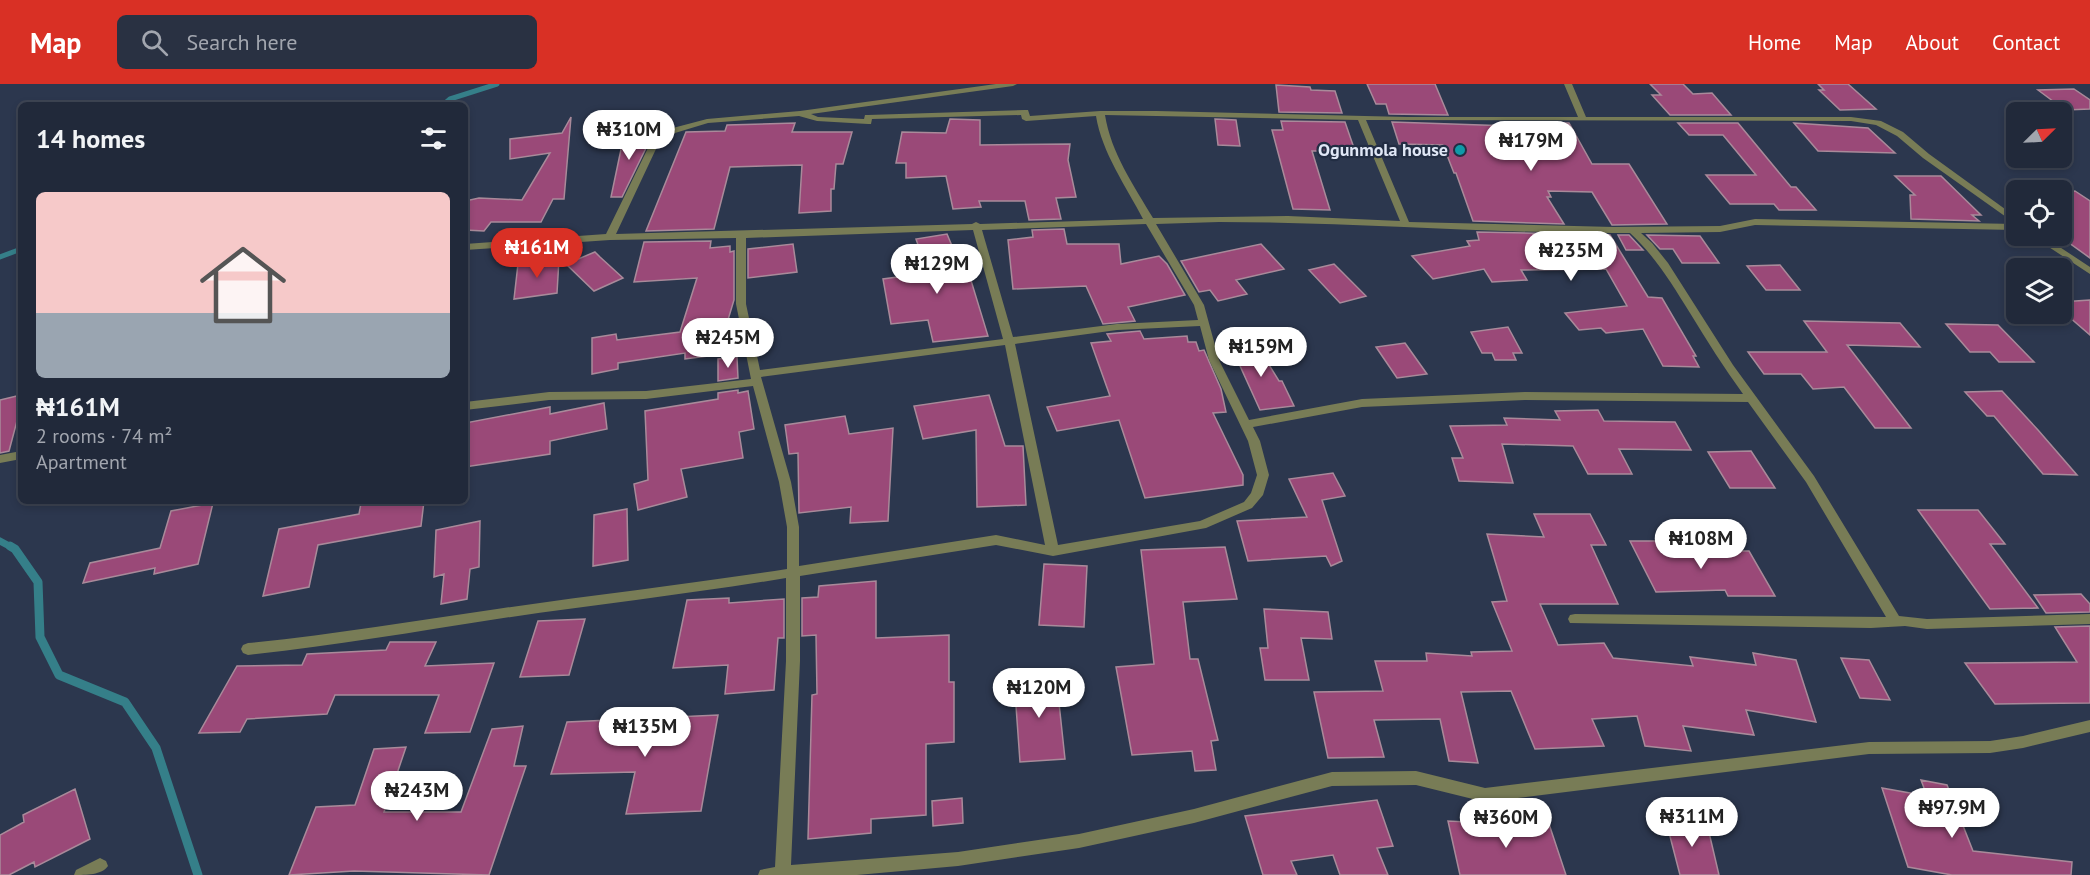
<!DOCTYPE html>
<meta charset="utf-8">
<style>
body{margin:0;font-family:"PT Sans",sans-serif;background:#293142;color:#f1f3f6;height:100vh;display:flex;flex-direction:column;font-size:22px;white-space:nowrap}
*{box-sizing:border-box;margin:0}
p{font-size:20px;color:#a2a6af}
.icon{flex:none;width:33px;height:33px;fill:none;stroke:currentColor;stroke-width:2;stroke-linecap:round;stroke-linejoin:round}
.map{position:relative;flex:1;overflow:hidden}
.drawer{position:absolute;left:18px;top:18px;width:450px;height:402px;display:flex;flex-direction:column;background:#21293a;border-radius:9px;box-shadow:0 3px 9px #0003,0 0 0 2px #3e4554}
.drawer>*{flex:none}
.needle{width:39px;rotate:66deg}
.buttons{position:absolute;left:2006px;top:18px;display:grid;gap:12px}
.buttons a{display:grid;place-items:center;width:66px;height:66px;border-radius:9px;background:#21293a;box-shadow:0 3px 9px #0003,0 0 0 2px #3e4554;font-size:30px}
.price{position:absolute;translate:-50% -51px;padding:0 14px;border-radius:21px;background:#fff;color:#222;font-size:20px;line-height:39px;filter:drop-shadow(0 2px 3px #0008)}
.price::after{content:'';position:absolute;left:50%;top:36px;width:18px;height:14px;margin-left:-9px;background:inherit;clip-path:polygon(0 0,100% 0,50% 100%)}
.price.current{background:#d93025;color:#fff}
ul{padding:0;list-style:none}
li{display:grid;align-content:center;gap:12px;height:318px;padding:0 18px}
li+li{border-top:2px solid #3e4554}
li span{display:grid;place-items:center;height:186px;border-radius:9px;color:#555}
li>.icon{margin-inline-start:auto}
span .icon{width:108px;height:108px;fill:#fffc;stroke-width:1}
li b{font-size:26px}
h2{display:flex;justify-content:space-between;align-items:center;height:72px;padding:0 18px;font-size:26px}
header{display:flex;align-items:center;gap:36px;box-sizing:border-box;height:84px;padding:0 30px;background:#d93025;color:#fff}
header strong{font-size:28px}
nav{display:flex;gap:33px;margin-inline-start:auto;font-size:21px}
.search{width:420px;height:54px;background:#293142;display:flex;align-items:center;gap:15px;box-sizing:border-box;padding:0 21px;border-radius:9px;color:#a2a6af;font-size:22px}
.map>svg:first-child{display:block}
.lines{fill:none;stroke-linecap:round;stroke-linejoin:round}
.stream-far2{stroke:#357f89;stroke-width:5}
.stream-far1{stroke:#357f89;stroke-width:7}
.stream{stroke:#357f89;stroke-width:9}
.building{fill:#9a4978;stroke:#a98a9a;stroke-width:1.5}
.minor{fill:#787c56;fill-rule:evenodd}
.culture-dot{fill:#0f9aa8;stroke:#222d43;stroke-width:2}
.labels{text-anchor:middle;stroke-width:4.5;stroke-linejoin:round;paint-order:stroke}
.far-poi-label{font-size:18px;font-weight:bold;fill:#e0e7f6;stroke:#222d43;text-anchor:end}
</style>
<header>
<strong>Map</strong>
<div class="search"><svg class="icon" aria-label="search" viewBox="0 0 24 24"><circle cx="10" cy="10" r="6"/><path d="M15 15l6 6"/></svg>Search here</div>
<nav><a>Home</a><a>Map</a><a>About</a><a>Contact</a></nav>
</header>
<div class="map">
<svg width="2090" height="791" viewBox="0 0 2090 791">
<rect width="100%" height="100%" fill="#2c374e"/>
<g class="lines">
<path class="stream-far2" d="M443,21L450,15L497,0
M0,173L21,165"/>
<path class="stream-far1" d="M0,457L13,464"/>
<path class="stream" d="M10,462L15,465L38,498L40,553L59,591L125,618L156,664L198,791"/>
</g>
<path class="building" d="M1367,0H1435L1448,31L1389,30L1386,20H1376Z
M1650,0H1683L1693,10L1712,9L1731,31H1670L1652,11H1661Z
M1818,0H1848L1876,25L1840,26L1819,6H1824Z
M1276,1L1310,3L1311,6L1335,7L1342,29L1279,28Z
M2074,5L2090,16V25L2065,26L2038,6Z
M571,33L564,115H553L541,138H491L484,147L465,146V117L479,114L522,116L550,69L510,75V55L562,49Z
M950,35L980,36V61L1070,60L1068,76L1076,113L1056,114L1061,135L1029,136L1025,117H979L981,123L953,125L946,92L906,94V79H896L902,48L946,49Z
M1215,35L1236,36L1240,62L1218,61Z
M1281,37L1345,38L1355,67H1312L1330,126L1293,125L1272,46H1283Z
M1392,38L1542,43L1540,39H1569L1592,80H1629L1667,140L1612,141L1592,108L1548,107L1551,113H1547L1564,140L1473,137L1456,89H1454L1443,61L1399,60Z
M795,39L792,48H852L843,80H836L834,105H831V127L799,129L802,81L730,83L714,145L646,147L686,48L725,47L727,41Z
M1678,39H1738L1791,103H1796L1816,126H1779L1774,120H1730L1706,91H1756L1723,51H1689Z
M1794,39L1868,44L1895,69L1818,67Z
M648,49L646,64L622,113H611L624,51Z
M1895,92H1941L1981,131H1972L1979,137L1911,135L1910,111H1915Z
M2075,107L2090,117V174L2061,153V109Z
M1064,145L1067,160H1119L1121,180L1159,172L1167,180L1185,211L1128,223L1135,237L1103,240L1086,202L1013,205L1008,156L1033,153L1032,146Z
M1477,148L1610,151L1648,213L1662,214L1696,272H1693L1699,283L1663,282L1643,245L1606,249L1601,244L1579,246L1565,229L1627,222L1606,185L1521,186L1527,196L1492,198L1484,185L1433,195L1412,172L1470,162L1467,157L1479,156Z
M947,150L960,181L966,180L988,252L933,258L928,236L891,240L883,195L928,189L916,155Z
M1618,151H1629L1643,166H1626Z
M1647,151L1700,152L1719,179H1682L1673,165H1660Z
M711,157L710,164L730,162V168L734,167V216L724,249H732V269L685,275V269L618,279V285L592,290V254L616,250L617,256L680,248L697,194L634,198L644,158Z
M793,160L797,188L748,194V165Z
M1261,160L1284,185L1236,196L1247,210L1218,217L1210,206L1199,208L1181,177Z
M595,168L600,173L623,194L594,207L566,180Z
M559,175L557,209L514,215L518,180Z
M1334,180L1366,212L1340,219L1309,186Z
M1780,181L1800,206H1766L1747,182Z
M2090,216V251L2061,226V218Z
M1804,237L1900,239L1920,263L1847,261L1911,344H1875L1844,303L1813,305L1801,290H1764L1748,268H1827Z
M1946,240L1998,241L2034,278H1999L1990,268H1970Z
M1508,243L1522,269H1513L1516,276H1495L1492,269H1482L1471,248Z
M1140,247L1144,255L1187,252L1188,258H1196L1199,267L1204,266L1221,305L1226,328L1213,329L1243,391V401L1145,414L1119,336L1057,347L1047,323L1110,312L1091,259L1111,257L1107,250Z
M1255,258L1279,297H1282L1294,322L1260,326L1231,262Z
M1405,259L1427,290L1397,294L1376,263Z
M737,273L738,294L718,297V275Z
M738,306V309L748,307L754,345L739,348L743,374L681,385L687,413L638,426L634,400L648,396L645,327L718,315V309Z
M2002,307L2038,346L2077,391L2043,390L1994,332H1987L1965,308Z
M21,311V322L9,367L0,369V316Z
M989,311L1005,362H1023L1026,421L977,423L976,346L923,355L914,322Z
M604,319L607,345L550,357V370L465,383V339L550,323V330Z
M1598,326L1604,337L1675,338L1691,366L1619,365L1632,390H1588L1573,362L1502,360L1513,399L1459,397L1452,374H1463L1450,342L1507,341L1504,334L1560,336L1555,327Z
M845,332L849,350L893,344L888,437L850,439L851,423L799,429L798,369L789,370L785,341Z
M1751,367L1775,404H1730L1708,368Z
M1333,389L1345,412L1322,416L1342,477L1331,482L1326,472L1248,477L1237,437L1307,433L1289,395Z
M370,417H424L421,442L318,461L309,503L263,512L279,445L359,430L361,419Z
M213,419L198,480L154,490L155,484L83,499L90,479L160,464L171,427Z
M627,425L628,476L593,482L594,431Z
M1918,426H1978L2005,460H1990L2038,524L1990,525Z
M1534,430H1590L1606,461H1591L1618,520H1540L1558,561L1604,559L1613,574L1693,582L1690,573L1756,581L1753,569L1796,576L1816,638L1746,626L1754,651L1683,642L1691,667L1645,662L1637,632L1592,635L1604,662L1535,665L1511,607L1461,608L1478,679L1449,677L1440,635L1374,636L1384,673L1328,674L1314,608L1383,607L1375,577H1427L1426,569L1472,572L1471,568L1512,567L1492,518L1507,517L1487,450L1544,453Z
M480,437L479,483L470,485L467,515L441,520L444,490L434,493L436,446Z
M1630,457H1675L1681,467H1749L1775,512H1728L1725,506L1656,508Z
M1225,463L1237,515L1183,518L1190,575H1198L1218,656L1211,657L1216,686L1195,687L1192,667L1132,671L1116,583L1154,580L1141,466Z
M1044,480L1087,482L1084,543L1039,541Z
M876,497V554L949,551V598H954V658L926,660V731L871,735V749L808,755L812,611L817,610L816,551L802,552V514L818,513L819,502Z
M2081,510L2090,520V528L2046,529L2034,511Z
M729,514V519L784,515V554H778L774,606L725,610L728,581L673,584L687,516Z
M1264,525L1328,528L1332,555L1301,554L1309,596H1265L1260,564H1268Z
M585,535L569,591L520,593L538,537Z
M2090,542V619L1995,620L1965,579L2077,578L2055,543Z
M390,558H436L425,582L494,579L470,648L425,649L439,611H335L327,630L247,635L240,648L199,649L237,582L302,581L307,570L386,566Z
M1841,574L1869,576L1890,616L1860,614Z
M1056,591L1065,675L1020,678L1014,594Z
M718,631L701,727L626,730L635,688L551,690L567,638Z
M523,642L514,682H526L489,791L354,787L289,791L316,723L355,721L374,665L406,663L384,728H461L492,645Z
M1921,696L1947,701L1973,767L2072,778L2071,791H1952L1908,783L1882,704L1927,712Z
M75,705L90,755L35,783L34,778L9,791H0V751L24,738L23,731Z
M962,714L963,739L933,742L932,717Z
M1377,716L1393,762L1377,764L1388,791H1340L1333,771L1291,777L1297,791H1263L1245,732Z
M1665,733L1707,740L1719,791H1680Z
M1506,736L1548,737L1566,791H1460L1448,737L1507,740Z"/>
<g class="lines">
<path class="minor" d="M996,0H1017L1013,2L811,30L818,33L864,35L865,31H868L1025,26H1028L1030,32L1100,27H1157L1407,33H1578L1564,0H1572L1586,33H1851L1881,37L1903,48L1929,70L2016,133V140L1923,74L1897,52L1876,41L1851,37L1366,36L1409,138L1614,143L1720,142L1755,135L2016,140V146L1755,141L1720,148L1641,149L1652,159L1668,179L1733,281L1814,392L1899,532L1927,535L2090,530V540L1927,545L1905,542L1871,544L1570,539L1568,535L1570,531L1575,530L1886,533L1806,398L1748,318L1525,316L1362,323L1253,343L1260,357L1269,391L1263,411L1252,424L1206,444L1053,472L996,461L800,492V577L791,781L958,768L1079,750L1194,725L1332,688L1416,687L1485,704L1869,658L1990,657L2023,652L2090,636V648L2023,664L1990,669L1869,670L1485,718L1416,701L1332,702L1194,739L1079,764L958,782L857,791H758L760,786L775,783L786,577V494C690,510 593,521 497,535C414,548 331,562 248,571L243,569L241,565L243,561L248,559C331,551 414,537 497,525C593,511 690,500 787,485V443L779,398L753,302L646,315L549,316L465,326V318L549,308L646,307L751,295L736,220V154L610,156L465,166V160L606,150L648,64L657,53L669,45L707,35L800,27ZM1021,31L1022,35L1026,37L1096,32C1102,69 1126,102 1143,135L980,140L976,138L972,140L616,150L656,65L663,57L675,49L708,39L799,32L817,37L868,40H871L872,35ZM1105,31L1358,36L1400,137L1288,132L1153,134C1134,102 1111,69 1105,31ZM1219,138C1356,138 1493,150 1630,149C1655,172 1672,200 1690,229C1707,257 1724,284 1743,310L1525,308L1362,315L1249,336L1219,276L1204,221L1156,140ZM1146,140L1194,221L1198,236L1117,240L1013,253L982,146ZM973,146L1003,255L760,286L746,220V154ZM1200,242L1209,276L1248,357L1257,391L1251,409L1244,418L1200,437L1058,461L1015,260L1117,246ZM1005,261L1045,461L996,451L799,482V443L791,398L761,293Z
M2032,152H2043L2090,183V190Z
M21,367V375L0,379V371Z
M100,774L106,777L108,782C102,791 86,791 74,791L76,786Z"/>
</g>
<circle class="culture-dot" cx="1460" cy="66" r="6"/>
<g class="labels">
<g class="far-poi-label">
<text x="1448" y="72">Ogunmola house</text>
</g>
</g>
</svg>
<div class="buttons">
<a><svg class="needle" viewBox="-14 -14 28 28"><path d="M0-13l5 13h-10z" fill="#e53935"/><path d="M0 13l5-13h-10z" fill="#a2a6af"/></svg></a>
<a><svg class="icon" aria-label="locate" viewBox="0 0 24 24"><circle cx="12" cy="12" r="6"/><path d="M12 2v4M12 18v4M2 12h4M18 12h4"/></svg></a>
<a><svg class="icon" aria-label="layers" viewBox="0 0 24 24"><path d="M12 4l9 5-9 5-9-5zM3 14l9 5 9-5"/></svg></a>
</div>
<b class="price" style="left:629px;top:77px">₦310M</b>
<b class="price" style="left:1531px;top:88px">₦179M</b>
<b class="price current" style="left:537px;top:195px">₦161M</b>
<b class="price" style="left:1571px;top:198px">₦235M</b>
<b class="price" style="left:937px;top:211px">₦129M</b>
<b class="price" style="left:728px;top:285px">₦245M</b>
<b class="price" style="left:1261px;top:294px">₦159M</b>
<b class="price" style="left:1701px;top:486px">₦108M</b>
<b class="price" style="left:1039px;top:635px">₦120M</b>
<b class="price" style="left:645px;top:674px">₦135M</b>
<b class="price" style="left:417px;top:738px">₦243M</b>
<b class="price" style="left:1952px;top:755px">₦97.9M</b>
<b class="price" style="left:1692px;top:764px">₦311M</b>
<b class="price" style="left:1506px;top:765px">₦360M</b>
<section class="drawer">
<h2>14 homes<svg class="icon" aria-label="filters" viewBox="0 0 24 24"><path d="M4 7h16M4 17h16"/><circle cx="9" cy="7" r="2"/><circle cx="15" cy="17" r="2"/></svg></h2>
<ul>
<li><span style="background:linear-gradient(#f6c9c9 65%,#9aa5b1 0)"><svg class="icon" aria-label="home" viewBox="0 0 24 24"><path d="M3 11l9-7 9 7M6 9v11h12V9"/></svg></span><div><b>₦161M</b><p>2 rooms · 74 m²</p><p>Apartment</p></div></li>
</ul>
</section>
</div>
